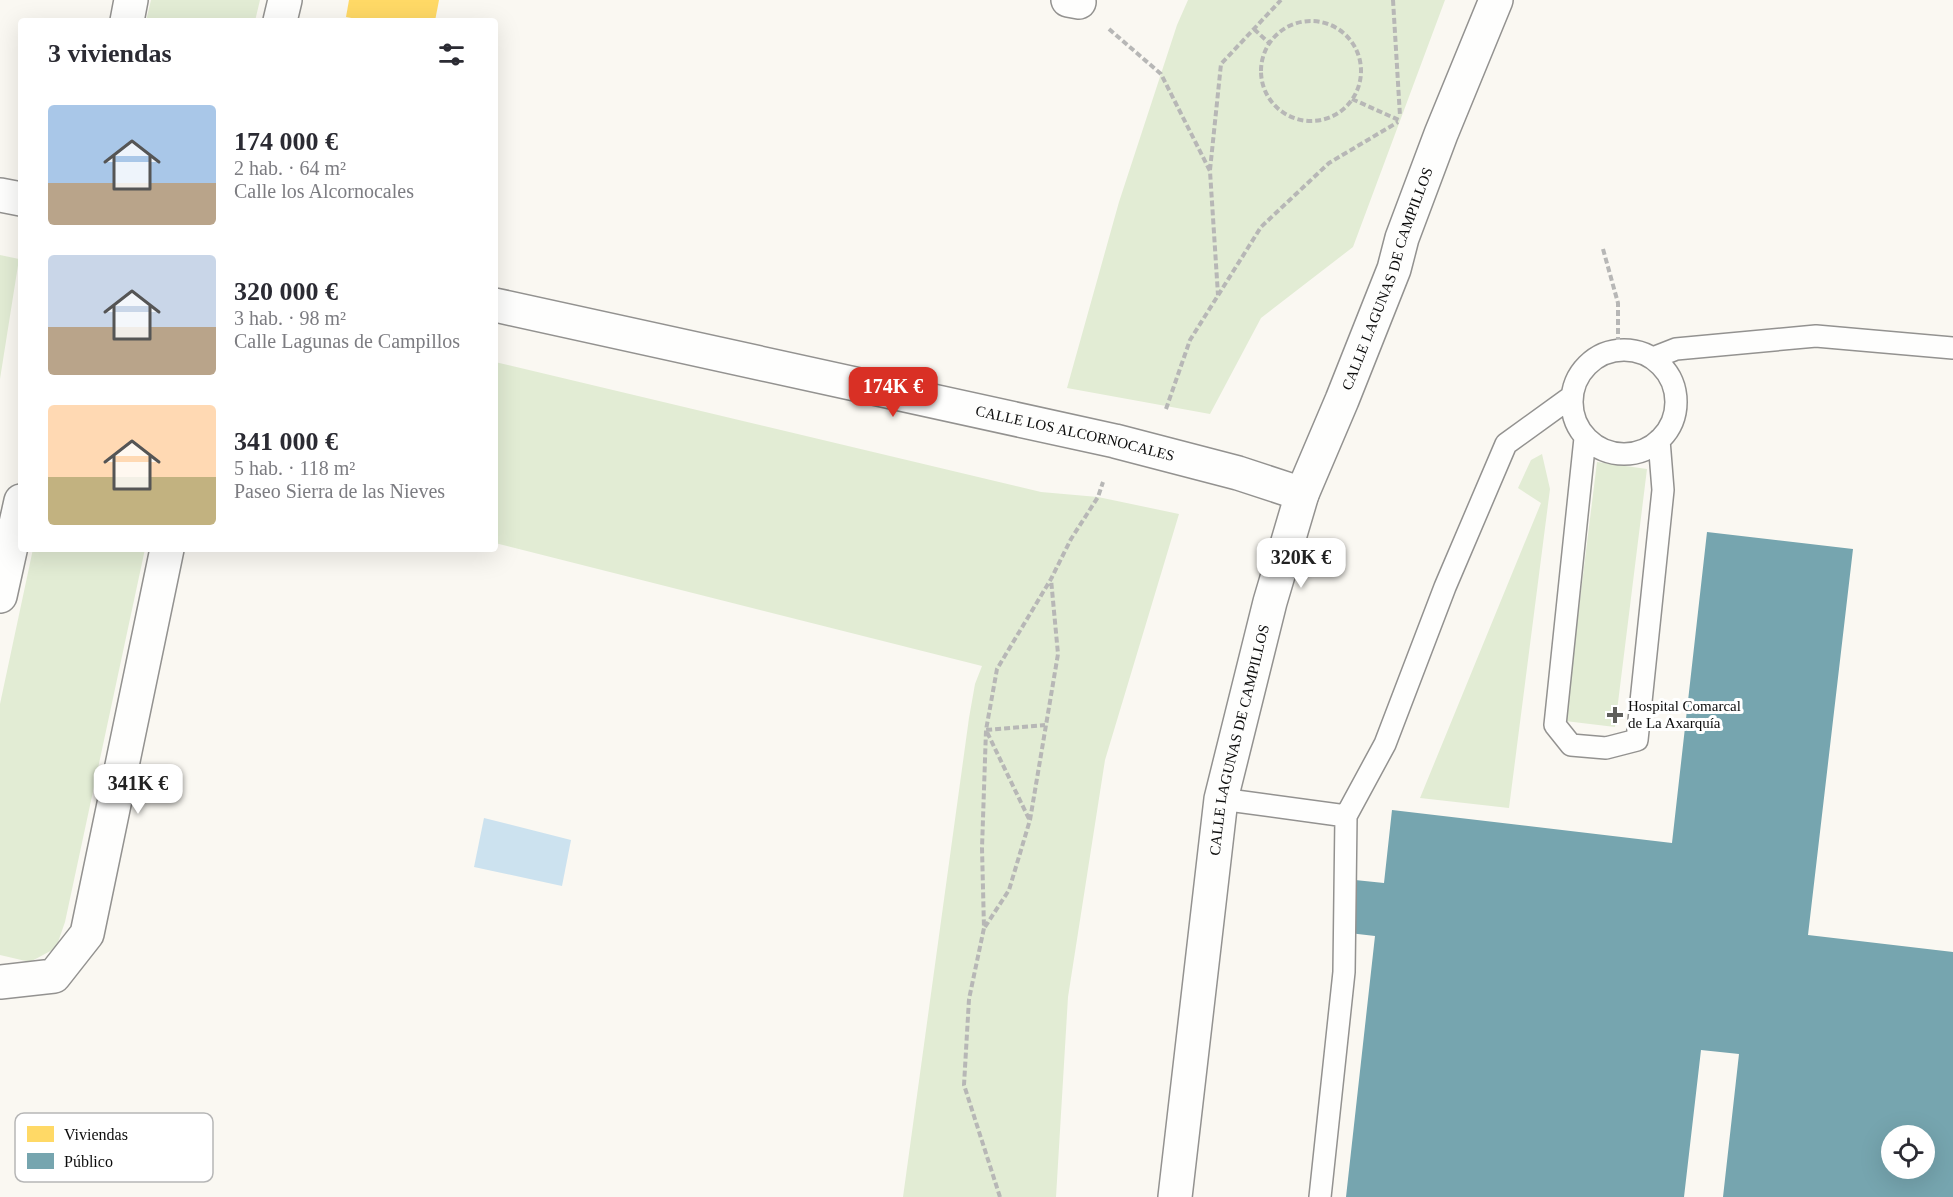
<!DOCTYPE html>
<html lang="es">
<meta charset="utf-8">
<style>
body{margin:0;font-family:Georgia,serif;background:#f2f2f3;color:#2b2b33;height:100vh;display:flex;flex-direction:column;font-size:22px;white-space:nowrap}
*{box-sizing:border-box;margin:0}
p{font-size:20px;color:#7c7c81}
.icon{flex:none;width:33px;height:33px;fill:none;stroke:currentColor;stroke-width:2;stroke-linecap:round;stroke-linejoin:round}
.map{position:relative;flex:1;overflow:hidden}
.sheet{position:absolute;left:18px;top:18px;width:480px;height:534px;display:flex;flex-direction:column;background:#fff;border-radius:6px;box-shadow:0 6px 24px #0002}
.sheet>*{flex:none}
.tools{position:absolute;left:1881px;top:1125px;display:grid;gap:12px}
.tools a{display:grid;place-items:center;width:54px;height:54px;border-radius:50%;background:#fff;box-shadow:0 6px 24px #0002;font-size:30px}
.price{position:absolute;translate:-50% -51px;padding:0 14px;border-radius:12px;background:#fff;color:#222;font-size:20px;line-height:39px;filter:drop-shadow(0 2px 3px #0008)}
.price::after{content:'';position:absolute;left:50%;top:36px;width:18px;height:14px;margin-left:-9px;background:inherit;clip-path:polygon(0 0,100% 0,50% 100%)}
.price.selected{background:#d93025;color:#fff}
ul{padding:0;list-style:none}
li{display:flex;align-items:center;gap:18px;height:150px;padding:0 30px}
li span{display:grid;place-items:center;flex:none;width:168px;height:120px;border-radius:6px;color:#555}
li>.icon{margin-inline-start:auto}
span .icon{width:72px;height:72px;fill:#fffc;stroke-width:1}
li b{font-size:26px}
h2{display:flex;justify-content:space-between;align-items:center;height:72px;padding:0 30px;font-size:26px}
.map>svg:first-child{display:block}
.green{fill:#e2ecd4}
.water{fill:#cce2ef}
.homes{fill:#ffd966}
.public{fill:#76a5af;fill-rule:evenodd}
.lines{fill:none;stroke-linecap:round;stroke-linejoin:round}
.lane-casing{stroke:#939290;stroke-width:24}
.street-casing{stroke:#939290;stroke-width:36}
.path{stroke:#b7b7b6;stroke-width:4;stroke-dasharray:6 3;stroke-linecap:butt}
.lane{stroke:#fefefd;stroke-width:21}
.street{stroke:#fefefd;stroke-width:33}
.poi-dot{fill:#5f5f5c;stroke:#fff;stroke-width:2}
.labels{text-anchor:middle;stroke-width:6;stroke-linejoin:round;paint-order:stroke}
.street-label{font-size:15px;fill:#0c0c0c;stroke:#fff}
.poi-label{font-size:15px;fill:#0c0c0c;stroke:#fff;text-anchor:start}
.key{fill:#fff;stroke:#b6b6b6;stroke-width:1.5}
.key-label{font-size:16px;fill:#0c0c0c}
</style>
<div class="map">
<svg width="1953" height="1197" viewBox="0 0 1953 1197">
<rect width="100%" height="100%" fill="#faf8f2"/>
<path class="green" d="M151,0H260L255,21H146Z
M1188,0H1445L1353,247L1261,318L1210,414L1067,388L1119,202L1177,25Z
M0,255L19,259L0,379Z
M495,362L1041,492L1098,497L1179,514L1105,760L1068,997L1056,1197H903L969,718L975,684L982,666L495,543Z
M1542,454L1550,489L1509,808L1420,798L1541,503L1518,488L1531,460Z
M1597,462L1647,469L1615,727L1565,721Z
M33,549H145L65,922L56,948L30,962L0,955V704Z"/>
<path class="water" d="M484,818L571,840L562,886L474,867Z"/>
<path class="homes" d="M349,0H439L435,21H368L346,17Z"/>
<path class="public" d="M1707,532L1853,549L1808,935L1953,952V1197H1723L1739,1054L1701,1050L1684,1197H1346L1375,936L1349,933L1355,880L1384,883L1392,810L1672,843ZM1892,1136H1924V1168H1892Z"/>
<g class="lines">
<g class="lane-casing">
<path id="lane" d="M1572 402a52 52 0 1 1 104 0a52 52 0 1 1-104 0Z
M1653,358L1676,349L1816,336L1953,348
M1585,438L1555,725L1571,745L1606,748L1637,740L1663,490L1659,440
M1221,799L1346,816
M1320,1197L1344,972L1346,816L1385,744L1445,587L1506,444L1571,397"/>
</g>
<g class="street-casing">
<g id="street">
<path d="M1068,0L1079,2"/>
<path d="M127,21L131,0"/>
<path d="M280,21L285,0"/>
<path d="M0,195L21,199"/>
<path id="s1" d="M495,305L1115,441L1238,473L1302,494"/>
<path d="M0,596L21,501"/>
<path d="M0,982L54,976L87,934L167,549"/>
<path id="s2" d="M1175,1197L1221,799L1270,602L1302,494L1342,400L1394,269L1402,238L1441,134L1496,0"/>
</g>
</g>
<path class="path" d="M1393,0L1400,116
M1261 71a50 50 0 1 1 100 0a50 50 0 1 1-100 0Z
M1109,29L1161,74L1210,171L1218,295
M1254,29L1269,43
M1352,99L1401,121
M1210,170L1221,64L1281,0
M1603,249L1618,303V343
M1166,409L1190,340L1261,227L1329,163L1398,122
M1029,819L986,730L1045,725
M985,927L1009,890L1030,820L1058,654L1051,579
M1000,1197L964,1085L969,999L984,928L982,848L986,730L997,669L1051,579L1071,539L1098,497L1103,482"/>
<use href="#lane" class="lane"/>
<use href="#street" class="street"/>
</g>
<path class="poi-dot" d="M1612 706h6v6h6v6h-6v6h-6v-6h-6v-6h6z"/>
<g class="labels">
<g class="street-label">
<text dy="5" stroke="none"><textPath href="#s2" startOffset="948">CALLE LAGUNAS DE CAMPILLOS</textPath></text>
<text dy="5" stroke="none"><textPath href="#s1" startOffset="594">CALLE LOS ALCORNOCALES</textPath></text>
<text dy="5" stroke="none"><textPath href="#s2" startOffset="462">CALLE LAGUNAS DE CAMPILLOS</textPath></text>
</g>
<g class="poi-label">
<text x="1628" y="711">Hospital Comarcal<tspan x="1628" dy="17">de La Axarquía</tspan></text>
</g>
</g>
<rect x="15" y="1113" width="198" height="69" rx="9" class="key"/>
<rect x="27" y="1126" width="27" height="16" fill="#ffd966"/>
<rect x="27" y="1153" width="27" height="16" fill="#76a5af"/>
<g class="key-label">
<text x="64" y="1140">Viviendas</text>
<text x="64" y="1167">Público</text>
</g>
</svg>
<div class="tools">
<a><svg class="icon" aria-label="locate" viewBox="0 0 24 24"><circle cx="12" cy="12" r="6"/><path d="M12 2v4M12 18v4M2 12h4M18 12h4"/></svg></a>
</div>
<b class="price selected" style="left:893px;top:418px">174K €</b>
<b class="price" style="left:1301px;top:589px">320K €</b>
<b class="price" style="left:138px;top:815px">341K €</b>
<section class="sheet">
<h2>3 viviendas<svg class="icon" aria-label="filters" viewBox="0 0 24 24"><path d="M4 7h16M4 17h16"/><circle cx="9" cy="7" r="2"/><circle cx="15" cy="17" r="2"/></svg></h2>
<ul>
<li><span style="background:linear-gradient(#a9c7e8 65%,#b9a48a 0)"><svg class="icon" aria-label="home" viewBox="0 0 24 24"><path d="M3 11l9-7 9 7M6 9v11h12V9"/></svg></span><div><b>174 000 €</b><p>2 hab. · 64 m²</p><p>Calle los Alcornocales</p></div></li>
<li><span style="background:linear-gradient(#c9d6e8 60%,#b9a48a 0)"><svg class="icon" aria-label="home" viewBox="0 0 24 24"><path d="M3 11l9-7 9 7M6 9v11h12V9"/></svg></span><div><b>320 000 €</b><p>3 hab. · 98 m²</p><p>Calle Lagunas de Campillos</p></div></li>
<li><span style="background:linear-gradient(#ffd9b3 60%,#c2b280 0)"><svg class="icon" aria-label="home" viewBox="0 0 24 24"><path d="M3 11l9-7 9 7M6 9v11h12V9"/></svg></span><div><b>341 000 €</b><p>5 hab. · 118 m²</p><p>Paseo Sierra de las Nieves</p></div></li>
</ul>
</section>
</div>
